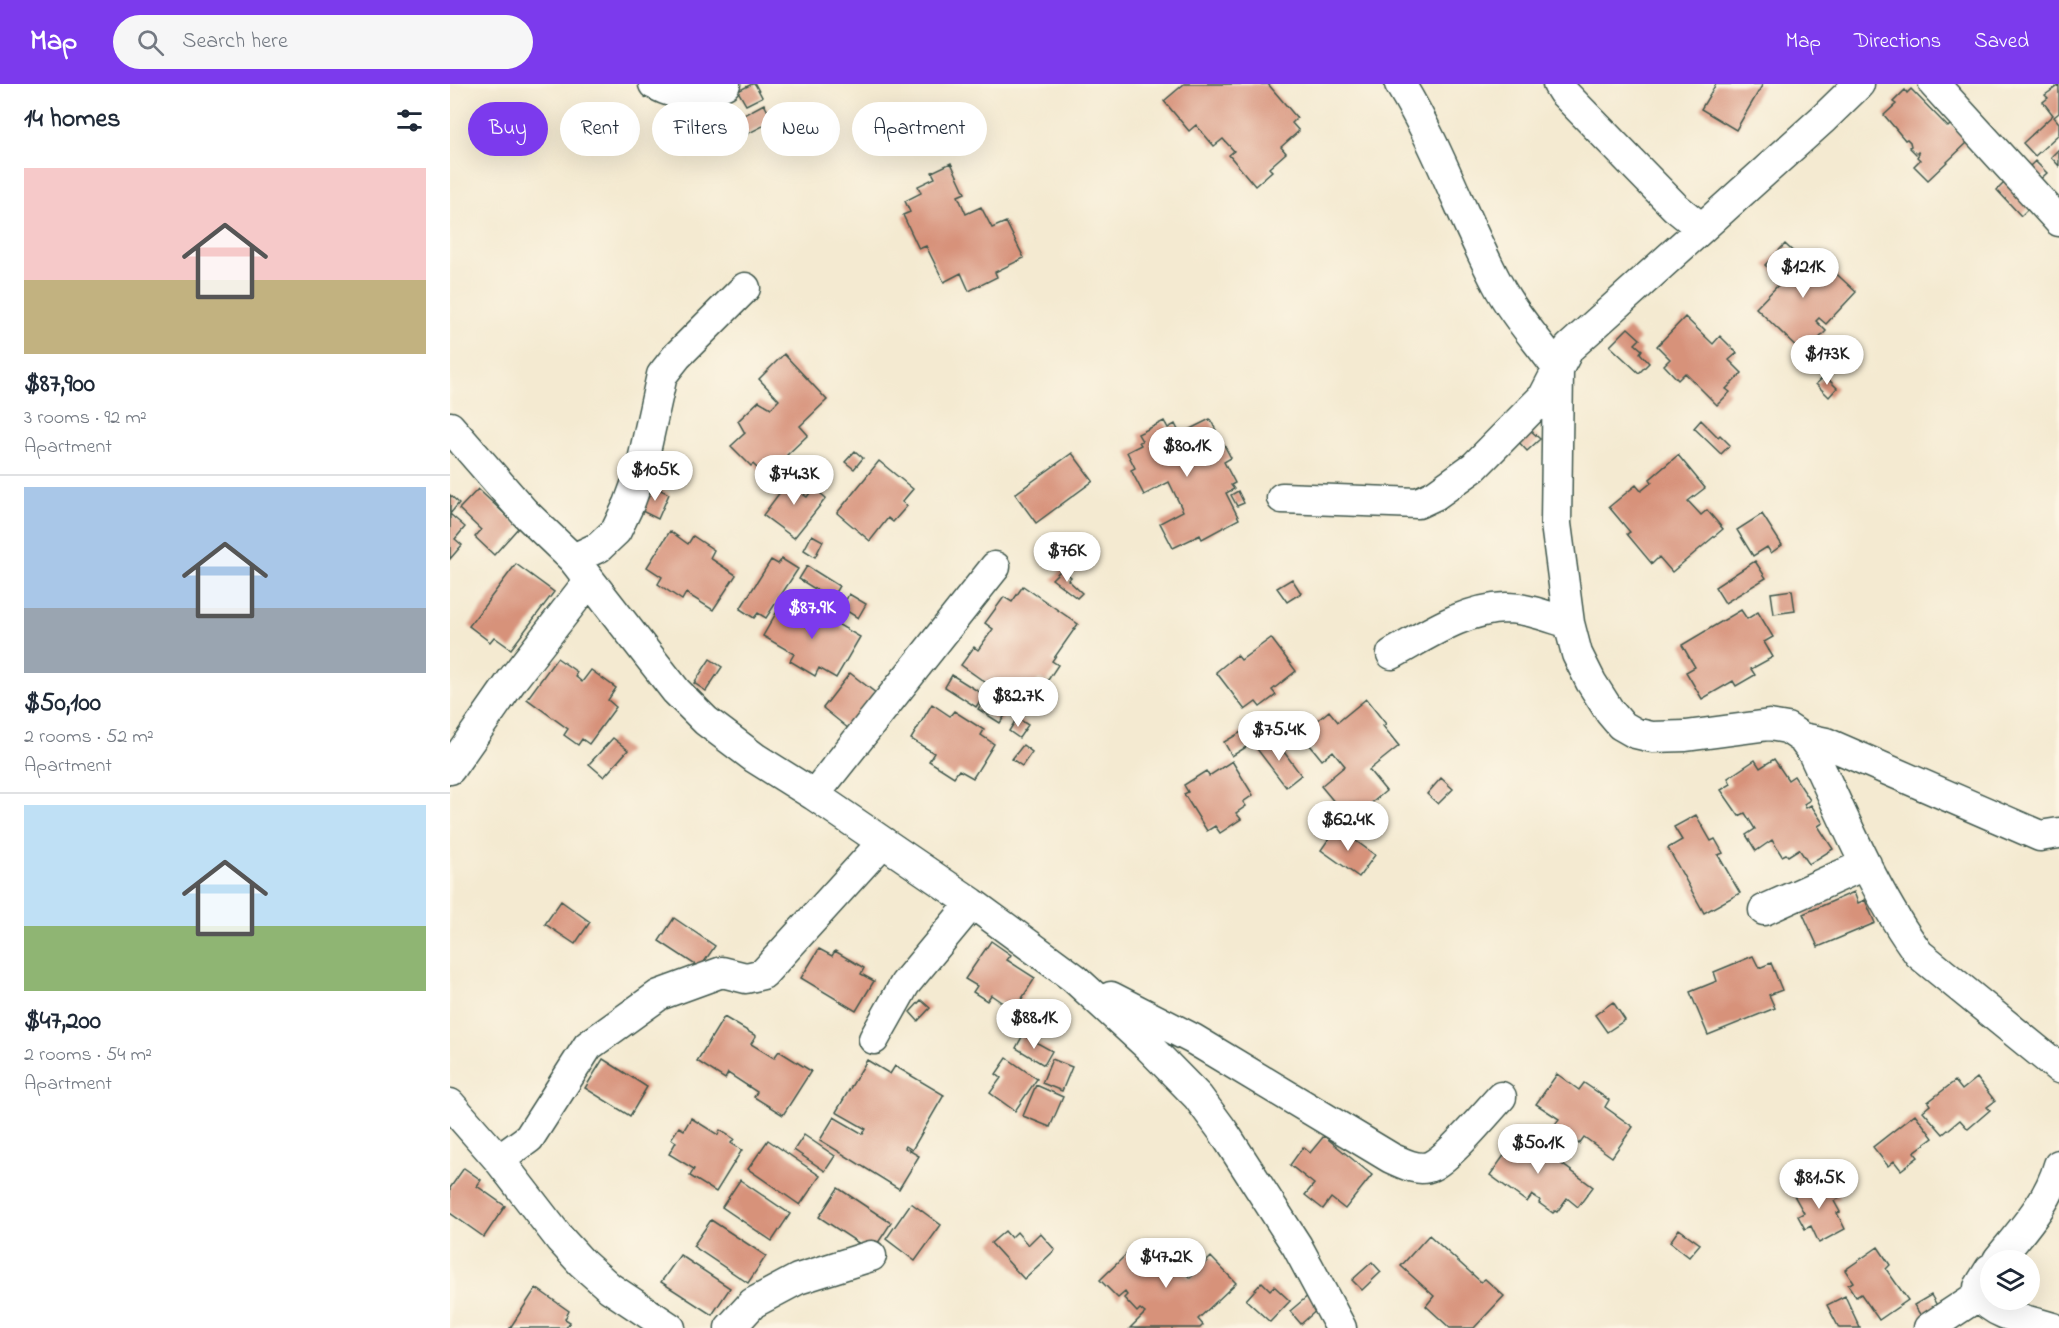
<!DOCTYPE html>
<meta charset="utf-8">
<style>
body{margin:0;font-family:"Indie Flower",sans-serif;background:#f6f6f7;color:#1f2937;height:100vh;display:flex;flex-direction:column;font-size:22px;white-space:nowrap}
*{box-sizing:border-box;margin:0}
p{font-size:20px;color:#747a83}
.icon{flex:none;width:33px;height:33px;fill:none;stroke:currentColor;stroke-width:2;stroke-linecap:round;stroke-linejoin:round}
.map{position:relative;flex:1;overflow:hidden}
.drawer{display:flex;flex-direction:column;background:#fff;width:450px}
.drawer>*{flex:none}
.hud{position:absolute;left:18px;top:18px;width:570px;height:54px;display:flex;gap:12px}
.controls{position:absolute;left:1530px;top:1166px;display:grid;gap:12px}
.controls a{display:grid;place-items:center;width:60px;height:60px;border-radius:50%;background:#fff;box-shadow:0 6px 24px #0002;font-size:30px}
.price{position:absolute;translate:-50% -51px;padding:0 14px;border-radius:21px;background:#fff;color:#222;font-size:20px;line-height:39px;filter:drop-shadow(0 2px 3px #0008)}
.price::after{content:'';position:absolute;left:50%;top:36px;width:18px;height:14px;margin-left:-9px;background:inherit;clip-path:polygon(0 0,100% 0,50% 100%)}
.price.on{background:#7c3aed;color:#fff}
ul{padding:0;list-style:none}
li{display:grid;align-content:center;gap:12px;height:318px;padding:0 24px}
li+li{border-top:2px solid #e0e1e3}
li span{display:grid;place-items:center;height:186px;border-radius:0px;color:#555}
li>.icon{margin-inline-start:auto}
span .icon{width:108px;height:108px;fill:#fffc;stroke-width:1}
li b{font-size:26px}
h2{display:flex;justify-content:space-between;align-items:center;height:72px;padding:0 24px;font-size:26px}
.tag{padding:0 21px;border-radius:27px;background:#fff;box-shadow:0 6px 24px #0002;font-size:21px;line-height:54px}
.tag.on{background:#7c3aed;color:#fff}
header{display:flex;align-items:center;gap:36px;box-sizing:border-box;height:84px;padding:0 30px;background:#7c3aed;color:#fff}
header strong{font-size:28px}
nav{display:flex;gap:33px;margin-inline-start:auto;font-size:21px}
.search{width:420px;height:54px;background:#f6f6f7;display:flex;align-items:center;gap:15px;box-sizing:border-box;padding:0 21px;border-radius:33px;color:#747a83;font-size:22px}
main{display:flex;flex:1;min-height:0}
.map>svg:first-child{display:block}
.building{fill:#d7927a}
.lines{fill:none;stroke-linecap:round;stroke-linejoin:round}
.minor-casing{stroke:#3f574c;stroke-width:33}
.minor{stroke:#fff;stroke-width:30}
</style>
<header>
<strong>Map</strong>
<div class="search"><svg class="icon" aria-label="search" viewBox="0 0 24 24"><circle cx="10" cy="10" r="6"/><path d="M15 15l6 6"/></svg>Search here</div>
<nav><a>Map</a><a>Directions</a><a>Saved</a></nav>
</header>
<main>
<section class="drawer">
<h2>14 homes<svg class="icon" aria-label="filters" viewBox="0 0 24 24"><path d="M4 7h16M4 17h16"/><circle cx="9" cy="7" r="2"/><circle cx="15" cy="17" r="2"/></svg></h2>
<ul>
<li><span style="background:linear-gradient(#f6c9c9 60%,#c2b280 0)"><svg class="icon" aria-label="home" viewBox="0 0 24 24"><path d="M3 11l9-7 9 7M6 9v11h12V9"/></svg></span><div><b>$87,900</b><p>3 rooms · 92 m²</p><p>Apartment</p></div></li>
<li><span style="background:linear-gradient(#a9c7e8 65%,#9aa5b1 0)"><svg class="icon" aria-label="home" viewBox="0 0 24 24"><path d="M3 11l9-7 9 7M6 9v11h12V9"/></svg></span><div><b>$50,100</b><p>2 rooms · 52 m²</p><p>Apartment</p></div></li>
<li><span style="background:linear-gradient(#bfe0f5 65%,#8fb573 0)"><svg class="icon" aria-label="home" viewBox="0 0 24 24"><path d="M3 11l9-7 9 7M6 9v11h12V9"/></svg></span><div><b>$47,200</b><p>2 rooms · 54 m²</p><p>Apartment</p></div></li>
</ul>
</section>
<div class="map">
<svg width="1609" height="1244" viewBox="0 0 1609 1244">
<rect width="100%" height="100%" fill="#fcf5e5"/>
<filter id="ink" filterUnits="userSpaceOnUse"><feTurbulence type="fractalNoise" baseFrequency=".0167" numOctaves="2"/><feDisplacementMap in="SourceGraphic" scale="12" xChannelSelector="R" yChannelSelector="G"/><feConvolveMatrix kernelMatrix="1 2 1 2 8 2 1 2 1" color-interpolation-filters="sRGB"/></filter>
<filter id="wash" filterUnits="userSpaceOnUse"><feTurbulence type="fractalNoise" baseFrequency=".008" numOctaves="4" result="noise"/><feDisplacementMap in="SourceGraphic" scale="24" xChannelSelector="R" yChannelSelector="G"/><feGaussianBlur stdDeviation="1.35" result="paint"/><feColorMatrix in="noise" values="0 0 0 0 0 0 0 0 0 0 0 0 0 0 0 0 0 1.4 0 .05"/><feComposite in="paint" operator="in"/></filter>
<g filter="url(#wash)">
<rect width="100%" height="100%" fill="#f4ead1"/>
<g id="blocks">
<path class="building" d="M302,0H305L312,13L296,21L288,7Z
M734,0H818L847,34L842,39L849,47L831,63L836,69L819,84L822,87L805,102L779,71L784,67L773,55L764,62L746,41L739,47L714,17Z
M1266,0H1313L1286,46L1251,25Z
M1609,1V29L1604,33L1609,39V50L1585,72L1573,59L1603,31L1593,18L1598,14L1595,11Z
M1461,5L1498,43L1501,40L1518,58L1478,96L1464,82L1470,76L1467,73L1469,70L1468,68L1466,70L1459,63L1461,62L1460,58L1457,55L1455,56L1434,31L1446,20L1443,18L1455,6L1457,9Z
M314,20L323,37L279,59L271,43Z
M1609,65V82L1601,73Z
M1585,77L1597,89L1586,99L1575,87Z
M501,79L515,109L508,112L516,130L531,123L542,144L556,138L574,174L545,188L547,193L519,207L511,189L494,198L476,162L469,165L453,131L460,128L455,117L471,109L468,102L485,94L482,88Z
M1560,93L1584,119L1571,132L1547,106Z
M1335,160L1369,192L1378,182L1406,208L1376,240L1369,234L1366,237L1376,247L1354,270L1306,224L1332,197L1315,181Z
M1235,233L1263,260L1270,252L1287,269L1279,276L1292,289L1276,305L1280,308L1267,321L1235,289L1228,296L1214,281L1220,275L1207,262Z
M1178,244L1190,255L1185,260L1192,266L1190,269L1199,279L1189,289L1160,262Z
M334,270L377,316L350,342L358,351L337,371L340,374L333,381L330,378L315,392L303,380L301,382L281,362L295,349L288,337L309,317L321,324L329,316L309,295Z
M1375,292L1387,304L1379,313L1366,300Z
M760,335L781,374L774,378L785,399L781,401L784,405L776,409L789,435L752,455L750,451L723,464L710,439L733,427L719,398L694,411L681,386L685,384L677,368L691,361L689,358L692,357L688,350L714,337L718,344L725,340L730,350Z
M1251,336L1268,353L1270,351L1280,361L1271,370L1244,344Z
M1079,345L1090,355L1077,367L1067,356Z
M405,367L413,374L404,385L395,378Z
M622,369L643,397L586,439L565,410Z
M1228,371L1255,404L1238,417L1251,431L1257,426L1273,445L1222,488L1209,473L1202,480L1177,450L1180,448L1159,423L1186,401L1191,407L1202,398L1200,395Z
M429,377L463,405L452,418L457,422L443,438L438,434L420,457L387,429Z
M345,388L362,401L354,411L357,413L364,404L376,414L344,454L313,431Z
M203,402L219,410L208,435L192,427Z
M28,405L69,443L44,471L25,453L31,446L9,425Z
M788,407L794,419L787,422L781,411Z
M0,411L9,419L0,430Z
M0,430L15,443L5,455L12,461L0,475Z
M1312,430L1332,461L1321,469L1317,463L1303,472L1287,446Z
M220,447L238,460L243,452L264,466L260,474L286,491L263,526L236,509L232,516L208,500L212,493L197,483Z
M362,451L373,457L365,473L354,466Z
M332,475L348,485L316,534L308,529L304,534L290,525L321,476L328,480Z
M1305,477L1316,494L1275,519L1265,503Z
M66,480L104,508L61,565L44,553L40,558L19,542Z
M357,482L389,502L381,515L349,495Z
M612,485L621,493L618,496L632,509L627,514L602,495Z
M842,495L851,509L837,518L827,504Z
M573,502L628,540L602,577L608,581L596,599L589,595L570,623L511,581L524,563L528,566L543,545L535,539L554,513L562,518Z
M1342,506L1345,527L1324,530L1321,509Z
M399,510L416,520L408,534L392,524Z
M333,517L364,535L367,528L410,553L386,594L369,584L365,592L340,577L344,570L313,552Z
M1291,526L1297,535L1308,528L1323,553L1314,558L1323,573L1301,585L1305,591L1286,602L1283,597L1252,615L1236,588L1245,583L1232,561Z
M821,554L846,587L822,606L826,611L810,623L806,618L795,626L766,588L787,571L791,576Z
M107,574L127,588L125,592L132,598L141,586L166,604L158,616L166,623L139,660L132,655L128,661L114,651L118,645L77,615Z
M260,575L272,583L256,607L244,599Z
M400,589L427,610L399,645L373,624Z
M502,591L534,611L526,623L495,603Z
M536,613L558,627L550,639L528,625Z
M916,615L936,640L933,642L949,662L919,686L936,707L900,737L871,702L895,682L883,667L872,676L851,650L879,627L888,638Z
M482,620L500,632L504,627L534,646L531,651L544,660L523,694L509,686L504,693L479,677L484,669L461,655Z
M567,634L578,641L569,654L559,647Z
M793,647L801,660L782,672L774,658Z
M823,653L851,691L836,703L807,665Z
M163,654L178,666L154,693L139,680Z
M573,661L582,668L572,682L562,675Z
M1324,675L1338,696L1344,692L1360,716L1354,720L1356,724L1361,721L1373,739L1368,742L1383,765L1359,780L1349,765L1338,772L1336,770L1332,772L1322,756L1306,767L1296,751L1305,745L1295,729L1289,732L1271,706L1281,700L1278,694L1305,676L1310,684Z
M782,677L803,711L793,718L796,722L786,729L791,735L770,749L765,742L757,747L734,710L738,708L734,701L756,687L759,692Z
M991,694L1003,705L988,720L977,710Z
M1246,731L1261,757L1265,755L1273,769L1268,771L1290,809L1254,829L1218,764L1232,756L1224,743Z
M887,743L925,771L909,793L871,766Z
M1404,808L1408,819L1415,816L1425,839L1368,863L1353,830Z
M111,817L140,838L125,860L95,840Z
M224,834L265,862L250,884L209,857Z
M541,857L561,871L557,876L585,894L564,927L541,911L537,917L523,908L527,902L515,895Z
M369,865L382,872L385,867L414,884L411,890L424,897L406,927L351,894Z
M1303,872L1309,884L1321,879L1332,906L1319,911L1325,924L1258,951L1240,908L1267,897L1264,888Z
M471,916L480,924L468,937L460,928Z
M1163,918L1175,936L1157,948L1145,931Z
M274,933L306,952L301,960L324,974L329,967L361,987L333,1031L304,1013L307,1008L278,989L275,995L247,977Z
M573,951L602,967L594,981L566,964Z
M557,974L587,995L565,1027L540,1009L551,994L546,990Z
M153,975L197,1003L180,1032L135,1004Z
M602,975L622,983L612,1007L592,999Z
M417,976L440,990L445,982L494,1011L462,1066L456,1062L455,1064L469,1072L449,1105L370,1056L384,1033L413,1050L416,1045L386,1028Z
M1107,990L1129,1006L1134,999L1159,1016L1155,1023L1183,1043L1162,1073L1134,1053L1129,1060L1103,1043L1109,1035L1086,1020Z
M1527,994L1545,1017L1537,1023L1540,1026L1518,1045L1510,1036L1493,1050L1473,1027L1480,1021L1478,1018L1505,997L1512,1006Z
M586,1001L613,1013L600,1043L573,1032Z
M1465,1030L1483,1054L1464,1068L1468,1073L1451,1086L1444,1077L1438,1082L1423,1063Z
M241,1034L268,1051L270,1046L284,1055L281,1059L292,1066L266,1108L240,1092L244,1085L219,1070L226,1058L221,1055L229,1043L234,1046Z
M1064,1045L1143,1103L1128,1123L1117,1114L1107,1128L1105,1127L1103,1129L1089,1119L1090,1116L1082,1111L1077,1118L1040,1091L1058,1066L1053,1062Z
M354,1051L385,1072L375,1087L344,1066Z
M874,1052L922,1091L895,1125L881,1114L873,1125L855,1111L864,1100L840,1081L853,1063L860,1069Z
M318,1056L370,1092L350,1121L298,1085Z
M14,1084L31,1096L27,1102L55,1122L34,1153L0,1129V1104Z
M290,1096L340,1130L322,1157L272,1123Z
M1359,1096L1365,1107L1381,1098L1390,1114L1384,1117L1390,1128L1387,1129L1395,1145L1369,1159L1361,1142L1355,1145L1348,1132L1354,1129L1341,1106Z
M388,1104L441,1139L422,1168L369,1133Z
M461,1119L491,1141L465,1177L436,1155Z
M261,1136L316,1172L298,1199L243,1162Z
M1229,1145L1250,1160L1239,1173L1220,1158Z
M555,1147L561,1154L567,1148L578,1161L590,1149L605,1166L574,1195L541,1159Z
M979,1151L1031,1198L1035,1195L1054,1212L1024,1244H1000L976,1222L984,1212L951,1182Z
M689,1158L704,1173L712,1165L740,1194L761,1173L786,1199L748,1235L753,1241L750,1244H680L695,1229L690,1225L687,1228L674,1214L677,1211L675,1208L668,1214L650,1196Z
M1428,1163L1440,1181L1436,1185L1458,1216L1429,1236L1411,1210L1406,1213L1398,1201L1403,1198L1395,1186Z
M230,1171L280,1204L262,1231L211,1198Z
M922,1178L931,1188L912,1206L902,1196Z
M812,1198L820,1206L824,1202L840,1217L820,1238L796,1216Z
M86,1204L119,1227L115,1235L120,1238L116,1244H60Z
M859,1211L869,1224L851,1240L840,1227Z
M1481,1211L1489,1225L1473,1235L1464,1221Z
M1395,1212L1410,1244H1389L1377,1221Z"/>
</g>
</g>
<g filter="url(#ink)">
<use href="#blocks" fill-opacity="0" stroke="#3f574c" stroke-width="1.5"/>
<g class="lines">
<g class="minor-casing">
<path id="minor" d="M204,0C235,16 244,12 275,0
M1108,0L1113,8L1225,123L1251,144
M1409,0L1374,34L1119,264L1108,285L1106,440L1119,539L1127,570L1141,598L1160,628L1171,641L1185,649L1202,653L1236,652L1319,641L1337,644L1352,654L1363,669C1394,734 1426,812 1469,870L1609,984
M1484,0L1609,137
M0,343L74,428L123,475L226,607L256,637L305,674L364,711L522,819L624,894L698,962L748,1013L773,1047L847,1162L891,1244
M832,414L968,419L985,411L1024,383L1094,312L1108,285C1088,257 1063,230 1047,199C1012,133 989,63 950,0
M123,475L149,463L166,447L179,420L190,390L212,291L227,272L295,204
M942,570C977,551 1014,525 1056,524C1077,524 1099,533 1119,539
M1352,654L1376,659L1590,752L1609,749
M0,685L63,595L139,497
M364,711L545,483
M1314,826L1416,780
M661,913L743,955L941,1074C953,1079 968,1088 981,1082C999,1074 1036,1029 1051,1013
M424,955L455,900L522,819
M0,1020L49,1076L110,1155L132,1179L160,1204L220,1244
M49,1076L79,1054L138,962L209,911L272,888L296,894L313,890L433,758
M1548,1176C1571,1147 1599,1118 1609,1081
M1540,1185L1529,1203V1211C1546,1233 1578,1236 1603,1244
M280,1244L303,1219L348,1195L421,1172
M1479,1244L1529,1211"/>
</g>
<use href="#minor" class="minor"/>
</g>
</g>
</svg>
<div class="controls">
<a><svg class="icon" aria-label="layers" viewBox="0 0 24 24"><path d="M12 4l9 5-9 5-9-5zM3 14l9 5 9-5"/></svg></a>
</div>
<b class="price" style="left:1353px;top:215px">$121K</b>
<b class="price" style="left:1377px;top:302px">$173K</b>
<b class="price" style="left:737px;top:394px">$80.1K</b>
<b class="price" style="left:205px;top:418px">$105K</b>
<b class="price" style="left:344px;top:422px">$74.3K</b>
<b class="price" style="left:617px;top:499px">$76K</b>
<b class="price on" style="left:362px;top:556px">$87.9K</b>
<b class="price" style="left:568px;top:644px">$82.7K</b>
<b class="price" style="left:829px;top:678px">$75.4K</b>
<b class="price" style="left:898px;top:768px">$62.4K</b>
<b class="price" style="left:584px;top:966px">$88.1K</b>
<b class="price" style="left:1088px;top:1091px">$50.1K</b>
<b class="price" style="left:1369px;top:1126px">$81.5K</b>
<b class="price" style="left:716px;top:1205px">$47.2K</b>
<div class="hud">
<a class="tag on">Buy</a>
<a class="tag">Rent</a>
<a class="tag">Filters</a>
<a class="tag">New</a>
<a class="tag">Apartment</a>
</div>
</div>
</main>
